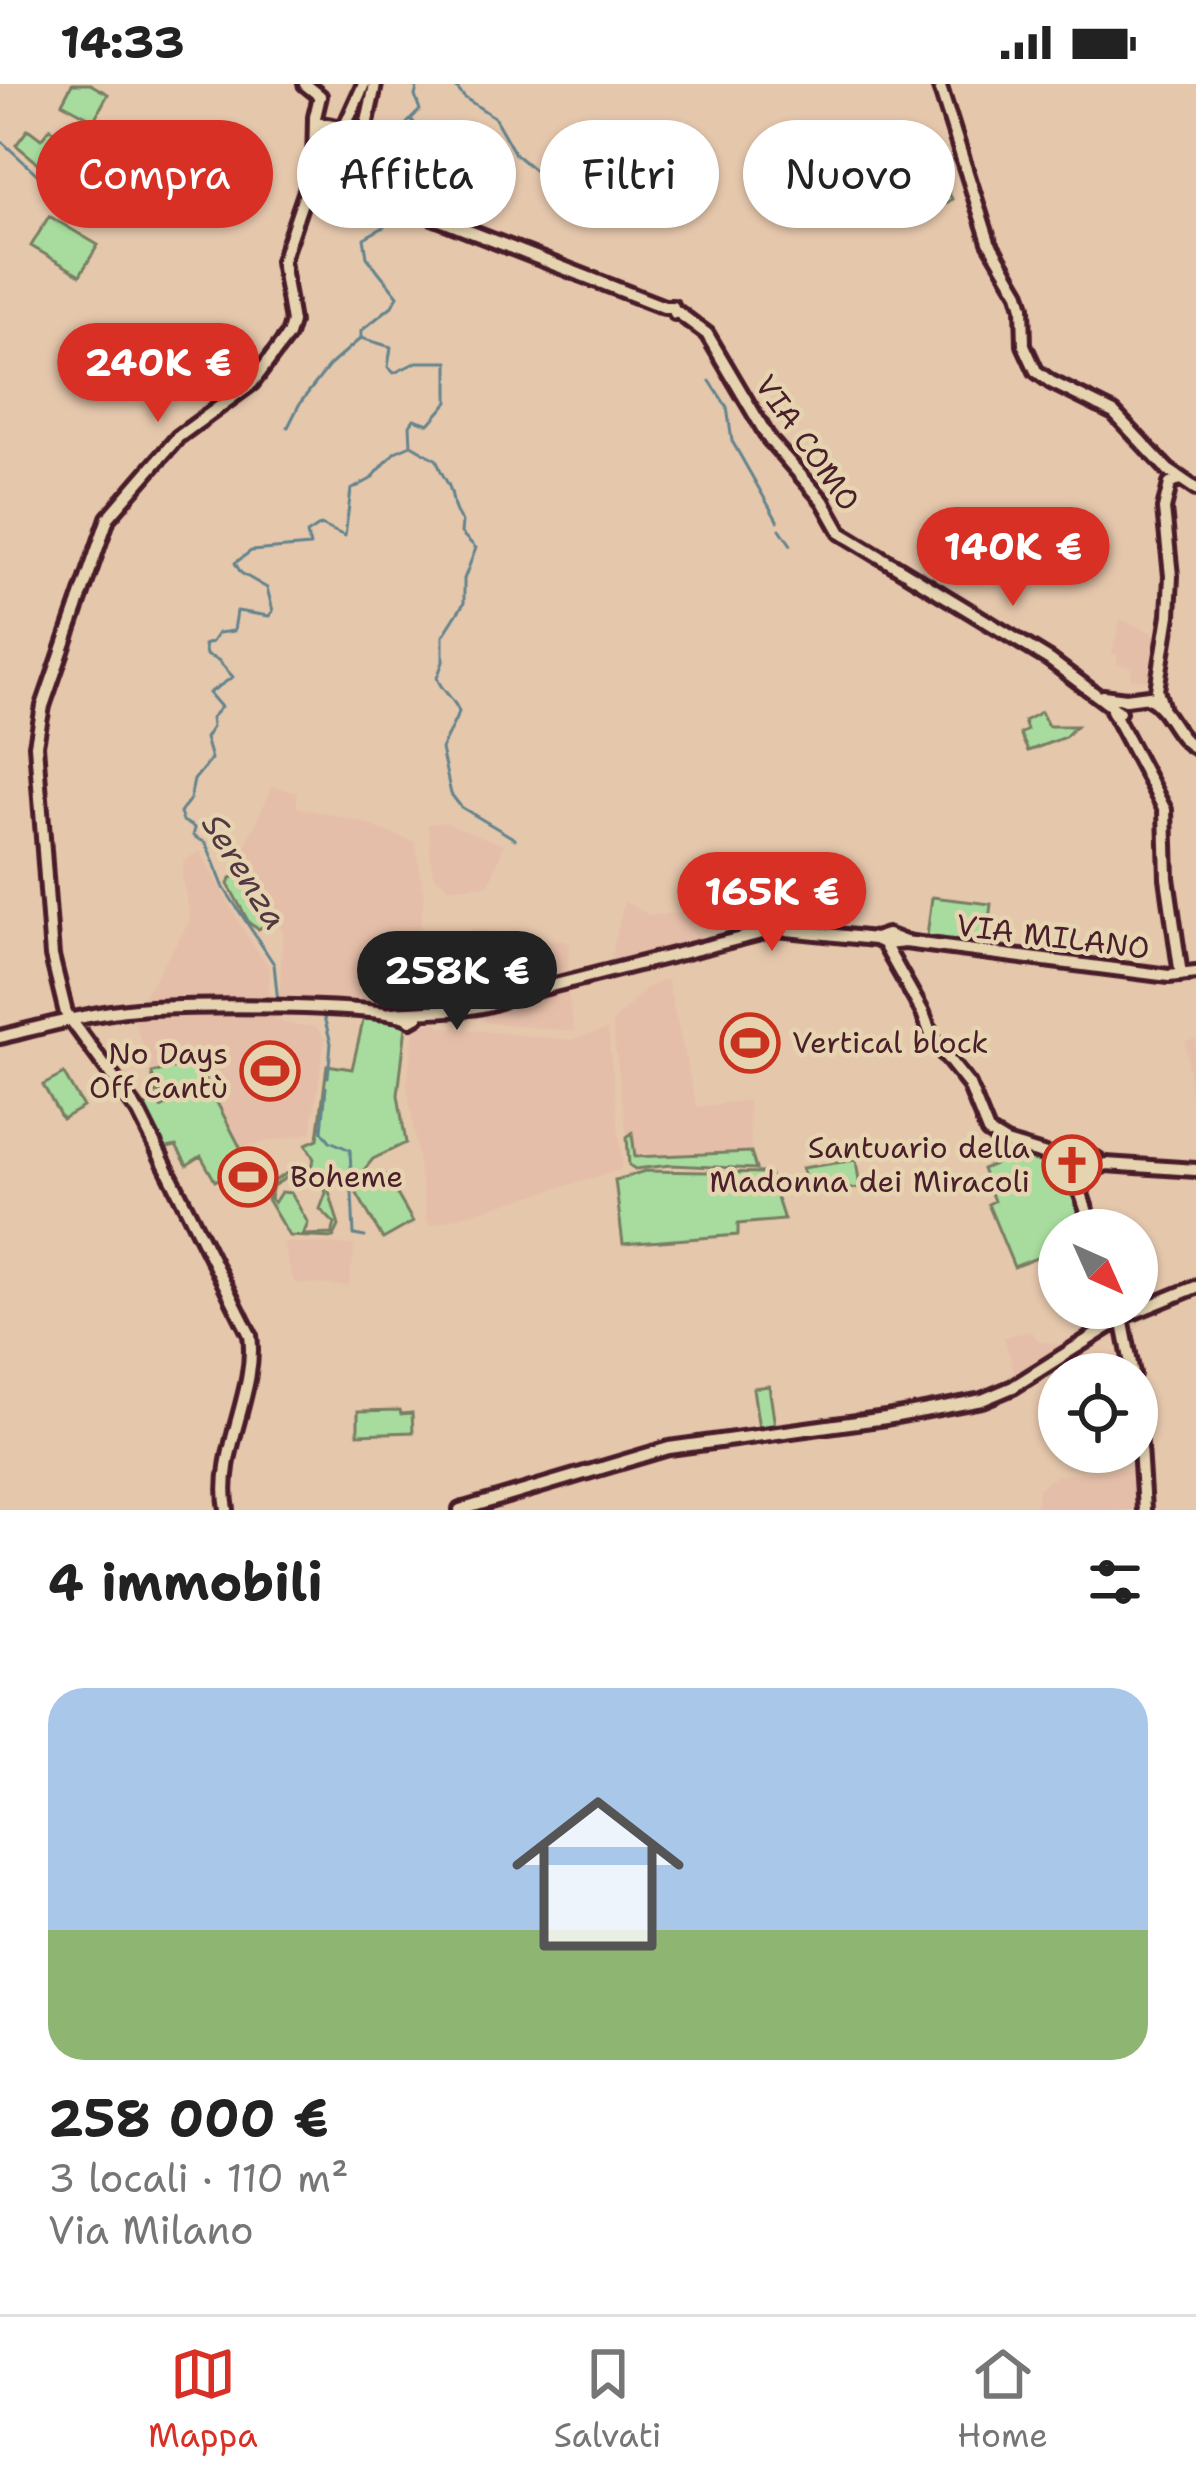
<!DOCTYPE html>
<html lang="it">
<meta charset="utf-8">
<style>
body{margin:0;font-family:"Shantell Sans",sans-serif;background:#f6f6f6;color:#222;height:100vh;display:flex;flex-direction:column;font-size:45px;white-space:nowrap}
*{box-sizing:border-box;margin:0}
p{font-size:39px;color:#767676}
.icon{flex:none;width:66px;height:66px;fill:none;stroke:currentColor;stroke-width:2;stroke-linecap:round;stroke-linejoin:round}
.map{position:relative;height:1426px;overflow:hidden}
.drawer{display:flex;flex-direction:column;background:#fff;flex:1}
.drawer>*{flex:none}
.guide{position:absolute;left:36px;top:36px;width:1125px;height:108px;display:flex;gap:24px}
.needle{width:78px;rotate:135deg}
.fabs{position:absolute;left:1038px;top:1125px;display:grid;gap:24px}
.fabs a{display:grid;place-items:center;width:120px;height:120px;border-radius:50%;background:#fff;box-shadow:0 3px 9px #0004;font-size:60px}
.price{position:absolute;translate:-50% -102px;padding:0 27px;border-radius:42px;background:#d93025;color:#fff;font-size:39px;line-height:78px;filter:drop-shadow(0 3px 6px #0008)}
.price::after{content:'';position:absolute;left:50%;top:72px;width:36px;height:27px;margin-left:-18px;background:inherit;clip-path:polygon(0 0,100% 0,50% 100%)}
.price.active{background:#222;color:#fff}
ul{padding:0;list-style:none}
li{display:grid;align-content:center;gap:24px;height:636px;padding:0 48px}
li+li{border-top:3px solid #e0e0e0}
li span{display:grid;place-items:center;height:372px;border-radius:36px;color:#555}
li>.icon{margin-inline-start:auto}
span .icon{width:216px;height:216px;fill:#fffc;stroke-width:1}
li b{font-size:51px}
h2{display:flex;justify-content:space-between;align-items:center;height:144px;padding:0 48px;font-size:51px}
.pill{padding:0 42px;border-radius:54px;background:#fff;box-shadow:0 3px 9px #0004;font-size:42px;line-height:108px}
.pill.active{background:#d93025;color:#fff}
.status{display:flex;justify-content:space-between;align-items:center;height:84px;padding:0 60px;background:#fff;direction:ltr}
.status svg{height:33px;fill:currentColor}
.tabs{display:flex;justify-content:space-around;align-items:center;height:168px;border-top:3px solid #e0e0e0;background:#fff;font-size:33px;color:#767676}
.tabs a{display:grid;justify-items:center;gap:6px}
.tabs .active{color:#d93025}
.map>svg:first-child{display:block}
.built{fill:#e5bea9}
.green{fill:#a7dc9e;stroke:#787e64;stroke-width:3;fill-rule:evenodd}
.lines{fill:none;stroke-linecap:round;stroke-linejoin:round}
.stream{stroke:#64848d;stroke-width:3}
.secondary-casing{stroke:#4a1f2b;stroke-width:20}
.secondary{stroke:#e6d4b1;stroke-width:10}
.labels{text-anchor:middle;stroke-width:9;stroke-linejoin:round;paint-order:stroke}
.street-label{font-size:30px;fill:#4a1f2b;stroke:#e6d4b1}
.poi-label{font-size:30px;fill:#4a1f2b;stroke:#e6d4b1;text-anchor:start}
.water-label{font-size:33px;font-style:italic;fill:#513843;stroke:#e6d4b1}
</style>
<div class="status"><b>14:33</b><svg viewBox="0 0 49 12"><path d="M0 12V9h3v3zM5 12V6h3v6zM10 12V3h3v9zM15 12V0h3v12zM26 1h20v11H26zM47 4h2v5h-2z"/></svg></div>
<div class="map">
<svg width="1196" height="1426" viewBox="0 0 1196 1426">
<rect width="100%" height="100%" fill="#e5c7ac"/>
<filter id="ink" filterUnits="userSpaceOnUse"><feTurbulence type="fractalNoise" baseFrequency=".00833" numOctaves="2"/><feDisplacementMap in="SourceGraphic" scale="24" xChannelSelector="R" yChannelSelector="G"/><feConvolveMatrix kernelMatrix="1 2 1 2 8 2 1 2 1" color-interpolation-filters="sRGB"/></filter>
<g filter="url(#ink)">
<path class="built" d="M1120,535L1164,554L1156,598L1130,594L1132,583L1116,580L1118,571L1112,570Z
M273,702L297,709V723L358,737L415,758L424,811L411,921L403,926L279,918L283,847L269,828V813L235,783Z
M443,738L504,761L489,801L449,804L433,791L428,740Z
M200,767L248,854L270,884L268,921L139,920L191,835L182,796L184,777Z
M624,817L649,831L682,829L705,858L610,881Z
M472,845L570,858L567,893L504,910L498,906L483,917L452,923L421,922L426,862L469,867Z
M667,895L697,1023L748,1016L751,1068L634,1073L631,1050L627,1053L612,939L647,903Z
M566,900L575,948L485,938L480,922Z
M131,928L271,929L282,939L316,943L325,954L311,1049L240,1063L196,979L152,989Z
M435,938L444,943L571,956L608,945L622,1077L620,1086L431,1141L427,1137L407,1000L415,941Z
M1196,955V1048L1185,957Z
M282,1158L355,1161L349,1202L294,1199Z
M1030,1247L1041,1258L1072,1262L1017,1298L1004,1253Z
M1139,1385L1143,1426H1036L1038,1404L1057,1391Z"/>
<path class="green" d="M72,0H90L108,10L94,36L62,19Z
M50,44L69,60L80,47L92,58L62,99L16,61L28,45L41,55Z
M921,78L923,83L933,78L952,115L934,128L911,83Z
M49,132L98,161L80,191L31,162Z
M1041,628L1048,642H1076L1065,653L1028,667L1020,650L1027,646L1024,637Z
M243,790L270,815L265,842L258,845L249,839L228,800L231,794Z
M932,813L991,820L986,860L927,852Z
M364,933L396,934L406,942L398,1011L406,1059L373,1075L358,1093L310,1084L314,1075L306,1060L318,1055L327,981L352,985Z
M196,978L240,1063L244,1081L215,1097L201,1072L187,1081L176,1062L159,1066L140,1026L156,1014L161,1024L172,1018L166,1007L156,1009L152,989Z
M64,990L83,1023L62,1035L43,1001Z
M632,1049L635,1073L751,1068L756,1085L671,1081L635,1085L629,1081L627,1053Z
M1025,1067C1072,1082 1072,1103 1089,1146H1059V1165L1014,1183L988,1120L994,1117L982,1085Z
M856,1076L860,1104L810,1109L802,1084Z
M304,1085L327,1100L339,1142L333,1154L289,1152L267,1115L271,1099L292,1086ZM303,1088L324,1102L326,1109L320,1125L335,1140L332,1150L303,1151L308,1139L291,1109L281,1108L274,1119L270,1114L273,1102L294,1089Z
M645,1087L769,1089L784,1136L738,1140V1151L623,1160L615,1096Z
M386,1091L413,1138L383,1155L356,1108Z
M769,1302L775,1342L759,1345L753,1304Z
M400,1326L401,1330L412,1329L413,1348L358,1350V1327Z"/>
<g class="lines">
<path class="stream" d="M453,0L465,14L494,33L515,70L545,95L550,104
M411,35L435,67
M0,56L51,103
M377,98C383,67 397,48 420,26L415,12L418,0
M710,297L727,323L732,357L778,438
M288,343L300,319L329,282L361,254
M413,362L437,376C440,388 444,392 449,402C456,419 449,419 462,438L461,449L476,464L464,495V519L443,552V578L437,594C442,608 455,615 459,628L441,665L451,710L461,723L515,755
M780,445L791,461
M289,928H279L274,880L224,804L206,759L193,752L195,744L183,737L180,729L190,715L194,696L211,675L205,654L212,643L211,634L221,623L209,609L233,593L218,576L206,571L204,561L212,558L218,549L234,547L237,527L269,532L273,527L267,504L241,489L235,479L251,467L310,462L307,450L321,441L345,452L351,406L371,395L395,368L411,361L410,341L414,335L429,340L448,318V278H417L394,289L388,283L391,263L361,254V247L392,222L398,212L367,173L364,154L384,143L386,137L373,110
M317,929L324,933L331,959L328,993
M326,1003L322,1047L330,1057L350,1066L354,1151L365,1153"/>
<g class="secondary-casing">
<path id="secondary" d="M375,0C369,37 348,85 381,113L664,223H673L675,229
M939,0L989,158L1019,209L1023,223L1024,261L1036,287L1051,298L1114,329L1168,386L1196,405
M316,39L344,44L364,0
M676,227L707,250L769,355L823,417L841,449L1050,576L1119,628
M1103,612L1126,615L1149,612
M1147,613C1170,624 1173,653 1196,664
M1162,622L1157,606L1169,531L1171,492L1164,425L1170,400L1179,395
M1112,626L1165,726L1167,794L1181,891
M875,855L887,851L905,858L1169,892L1196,889
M884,860L923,929L933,956L969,1001L988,1048L1006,1059L1053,1073L1082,1069L1097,1075
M392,929C420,926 484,929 507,913L777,845L875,855L886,860L905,858
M0,953C45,942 90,929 136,925C175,921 390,919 411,936L418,932
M1086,1090L1081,1110L1093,1146
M1085,1091L1106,1080L1196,1086
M1122,1234L1133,1290
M1137,1315L1144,1426
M227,1426C216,1368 258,1308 250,1251L139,1029L66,929L52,872L36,661L43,622L108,434L178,353L252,299L288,251L292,238L282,177L314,83L315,33L320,12L305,0
M460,1426L669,1364L886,1334L982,1316L1013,1303L1127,1231L1196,1203"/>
</g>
<use href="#secondary" class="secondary"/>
</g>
</g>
<defs>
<g id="stadium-ring" transform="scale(3)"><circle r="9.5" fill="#e6d4b1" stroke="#c8321e" stroke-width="1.5"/><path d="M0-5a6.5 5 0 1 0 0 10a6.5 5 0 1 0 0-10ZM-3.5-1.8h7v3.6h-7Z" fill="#c8321e"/></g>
<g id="church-ring" transform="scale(3)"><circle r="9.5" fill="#e6d4b1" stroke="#c8321e" stroke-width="1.5"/><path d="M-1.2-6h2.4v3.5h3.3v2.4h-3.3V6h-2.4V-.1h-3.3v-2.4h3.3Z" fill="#c8321e"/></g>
</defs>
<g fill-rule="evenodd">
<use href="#stadium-ring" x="750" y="959"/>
<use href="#stadium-ring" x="270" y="987"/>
<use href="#church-ring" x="1072" y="1081"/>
<use href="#stadium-ring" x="248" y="1093"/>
</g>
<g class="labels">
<g class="street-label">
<text transform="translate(807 359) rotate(55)" y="10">VIA COMO</text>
<text transform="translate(1053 853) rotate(7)" y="10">VIA MILANO</text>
</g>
<g class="poi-label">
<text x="792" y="969">Vertical block</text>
<text x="228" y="980" text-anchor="end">No Days<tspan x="228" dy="34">Off Cantù</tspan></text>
<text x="1030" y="1074" text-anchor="end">Santuario della<tspan x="1030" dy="34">Madonna dei Miracoli</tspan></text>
<text x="290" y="1103">Boheme</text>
</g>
<g class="water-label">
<text transform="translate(245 787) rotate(58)" y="12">Serenza</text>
</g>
</g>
</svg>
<div class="fabs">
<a><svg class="needle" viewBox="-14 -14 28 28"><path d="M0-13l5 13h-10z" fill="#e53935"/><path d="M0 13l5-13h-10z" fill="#767676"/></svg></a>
<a><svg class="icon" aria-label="locate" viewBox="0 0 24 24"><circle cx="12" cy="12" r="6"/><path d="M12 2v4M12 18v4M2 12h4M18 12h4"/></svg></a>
</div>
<b class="price" style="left:158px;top:341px">240K €</b>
<b class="price" style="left:1013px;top:525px">140K €</b>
<b class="price" style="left:772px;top:870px">165K €</b>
<b class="price active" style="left:457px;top:949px">258K €</b>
<div class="guide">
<a class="pill active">Compra</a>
<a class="pill">Affitta</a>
<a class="pill">Filtri</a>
<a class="pill">Nuovo</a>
</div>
</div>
<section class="drawer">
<h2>4 immobili<svg class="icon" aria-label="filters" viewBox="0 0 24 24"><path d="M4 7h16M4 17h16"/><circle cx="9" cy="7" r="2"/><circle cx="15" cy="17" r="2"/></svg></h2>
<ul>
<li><span style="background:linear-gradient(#a9c7e8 65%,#8fb573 0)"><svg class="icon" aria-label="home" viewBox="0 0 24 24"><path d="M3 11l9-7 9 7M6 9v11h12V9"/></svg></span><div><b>258 000 €</b><p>3 locali · 110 m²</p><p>Via Milano</p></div></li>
</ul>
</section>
<nav class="tabs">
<a class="active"><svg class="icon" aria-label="map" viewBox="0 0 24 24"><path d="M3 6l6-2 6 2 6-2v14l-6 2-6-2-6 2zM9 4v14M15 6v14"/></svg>Mappa</a>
<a><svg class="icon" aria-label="saved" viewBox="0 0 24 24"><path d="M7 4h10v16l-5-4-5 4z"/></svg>Salvati</a>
<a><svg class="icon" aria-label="home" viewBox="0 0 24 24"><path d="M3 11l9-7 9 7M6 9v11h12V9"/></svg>Home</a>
</nav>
